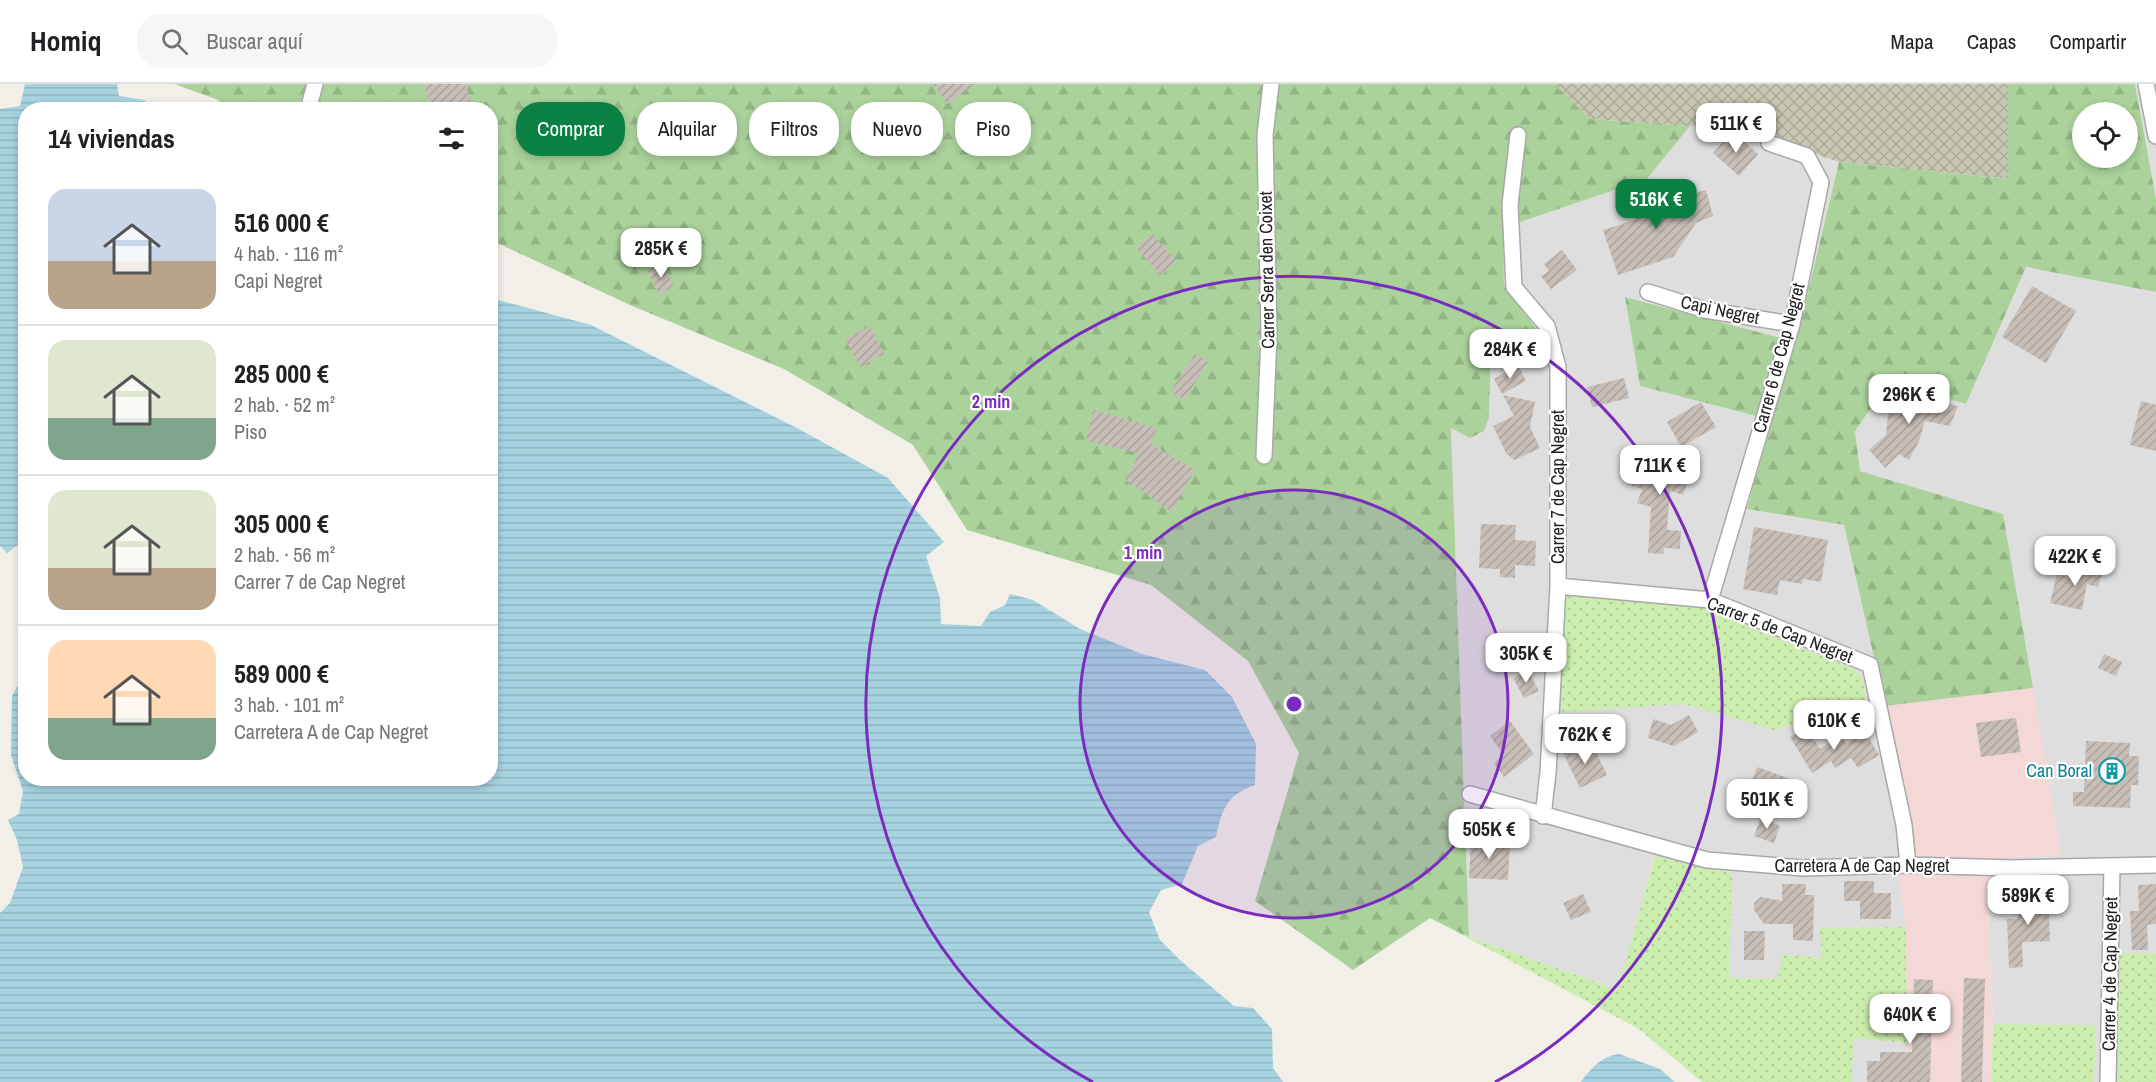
<!DOCTYPE html>
<html lang="es">
<meta charset="utf-8">
<style>
body{margin:0;font-family:"Archivo Narrow",sans-serif;background:#f6f6f6;color:#202124;height:100vh;display:flex;flex-direction:column;font-size:22px;white-space:nowrap}
*{box-sizing:border-box;margin:0}
p{font-size:20px;color:#757577}
.icon{flex:none;width:33px;height:33px;fill:none;stroke:currentColor;stroke-width:2;stroke-linecap:round;stroke-linejoin:round}
.map{position:relative;flex:1;overflow:hidden}
.panel{position:absolute;left:18px;top:18px;width:480px;height:684px;display:flex;flex-direction:column;background:#fff;border-radius:24px;box-shadow:0 3px 9px #0003}
.panel>*{flex:none}
.guide{position:absolute;left:516px;top:18px;width:570px;height:54px;display:flex;gap:12px}
.buttons{position:absolute;left:2072px;top:18px;display:grid;gap:12px}
.buttons a{display:grid;place-items:center;width:66px;height:66px;border-radius:50%;background:#fff;box-shadow:0 3px 9px #0003;font-size:30px}
.price{position:absolute;translate:-50% -51px;padding:0 14px;border-radius:12px;background:#fff;color:#222;font-size:20px;line-height:39px;filter:drop-shadow(0 2px 3px #0008)}
.price::after{content:'';position:absolute;left:50%;top:36px;width:18px;height:14px;margin-left:-9px;background:inherit;clip-path:polygon(0 0,100% 0,50% 100%)}
.price.active{background:#0b8043;color:#fff}
ul{padding:0;list-style:none}
li{display:flex;align-items:center;gap:18px;height:150px;padding:0 30px}
li+li{border-top:2px solid #e0e0e0}
li span{display:grid;place-items:center;flex:none;width:168px;height:120px;border-radius:18px;color:#555}
li>.icon{margin-inline-start:auto}
span .icon{width:72px;height:72px;fill:#fffc;stroke-width:1}
li b{font-size:26px}
h2{display:flex;justify-content:space-between;align-items:center;height:72px;padding:0 30px;font-size:26px}
.chip{padding:0 21px;border-radius:24px;background:#fff;box-shadow:0 3px 9px #0003;font-size:21px;line-height:54px}
.chip.active{background:#0b8043;color:#fff}
header{display:flex;align-items:center;gap:36px;box-sizing:border-box;height:84px;padding:0 30px;background:#fff;border-bottom:2px solid #e0e0e0}
header strong{font-size:28px}
nav{display:flex;gap:33px;margin-inline-start:auto;font-size:21px}
.search{width:420px;height:54px;background:#f6f6f6;display:flex;align-items:center;gap:15px;box-sizing:border-box;padding:0 21px;border-radius:24px;color:#757577;font-size:22px}
.map>svg:first-child{display:block}
.residential{fill:#dfdede}
.commercial{fill:#f3d8d7}
.construction{fill:url(#construction-cross-hatch)}
.grass{fill:url(#grass-dots)}
.forest{fill:url(#forest-firs);fill-rule:evenodd}
.water{fill:url(#water-rules)}
.building{fill:url(#building-hatch)}
.lines{fill:none;stroke-linecap:round;stroke-linejoin:round}
.street-casing{stroke:#a8a8a8;stroke-width:18}
.street{stroke:#fff;stroke-width:15}
.ring{fill:none;stroke:#7b2cbf;stroke-width:3}
.labels{text-anchor:middle;stroke-width:4.5;stroke-linejoin:round;paint-order:stroke}
.street-label{font-size:18px;fill:#212121;stroke:#fff}
.culture-label{font-size:18px;fill:#0d838f;stroke:#fff;text-anchor:end}
.centre{fill:#7b2cbf;stroke:#fff;stroke-width:3}
.ring-label{font-size:18px;text-anchor:middle;font-weight:bold;fill:#7b2cbf;stroke:#fff;stroke-width:4.5;stroke-linejoin:round;paint-order:stroke}
</style>
<header>
<strong>Homiq</strong>
<div class="search"><svg class="icon" aria-label="search" viewBox="0 0 24 24"><circle cx="10" cy="10" r="6"/><path d="M15 15l6 6"/></svg>Buscar aquí</div>
<nav><a>Mapa</a><a>Capas</a><a>Compartir</a></nav>
</header>
<div class="map">
<svg width="2156" height="998" viewBox="0 0 2156 998">
<defs>
<pattern id="construction-cross-hatch" width="8" height="8" patternUnits="userSpaceOnUse" patternTransform="scale(1.5)"><rect width="8" height="8" fill="#c7c7b2"/><path d="M0 0l8 8M0 8l8-8" fill="none" stroke="#abab99"/></pattern>
<pattern id="grass-dots" width="8" height="8" patternUnits="userSpaceOnUse" patternTransform="scale(1.5)"><rect width="8" height="8" fill="#cbedad"/><path d="M2 2h.1M6 6h.1" fill="none" stroke="#aecb95" stroke-width="1.8" stroke-linecap="round"/></pattern>
<pattern id="forest-firs" width="22" height="20" patternUnits="userSpaceOnUse" patternTransform="scale(1.5)"><rect width="22" height="20" fill="#abd29b"/><path d="M5 1l3.5 6h-7zM16 11l3.5 6h-7z" fill="#93b485"/></pattern>
<pattern id="water-rules" width="6" height="5" patternUnits="userSpaceOnUse" patternTransform="scale(1.5)"><rect width="6" height="5" fill="#a7d3e1"/><path d="M0 2.5h6" fill="none" stroke="#8fb5c1"/></pattern>
<pattern id="building-hatch" width="6" height="6" patternUnits="userSpaceOnUse" patternTransform="scale(1.5)"><rect width="6" height="6" fill="#c7beb7"/><path d="M-1 1l2-2M0 6l6-6M5 7l2-2" fill="none" stroke="#aba39d"/></pattern>
</defs>
<rect width="100%" height="100%" fill="#f2efe8"/>
<path class="residential" d="M2135,0H2156V115Z
M1690,42L1745,46L1839,78L1796,258L1625,213L1640,302L1772,336L1747,425L1844,441L1885,622L1916,773L1896,772L1906,843L1821,844L1822,874L1783,871L1778,895L1729,894L1732,789L1654,773L1619,906L1469,853L1451,343L1470,354L1489,333L1491,265L1543,271L1537,246L1504,200L1503,144L1647,95Z
M2025,183L2156,208V869H2115L2113,998H2094L2095,941L1993,940L1986,774L2061,771L2003,431L1860,387L1855,347L1886,303L1908,302L1966,320Z
M1854,954L1907,959L1904,998H1851Z"/>
<path class="commercial" d="M2033,604L2061,771L1986,775L1993,940L1991,998H1904L1907,959L1906,843L1896,771L1916,773L1885,622Z"/>
<path class="construction" d="M1553,0H2008L2009,95L1839,78L1745,46L1590,35Z"/>
<path class="grass" d="M1563,511L1698,523L1854,585L1862,594L1867,617L1775,646L1684,620L1557,628Z
M1655,772L1732,789L1729,894L1778,895L1782,871L1822,874L1820,844L1906,843L1907,959L1854,954L1851,998H1702L1639,945L1430,834L1469,853L1618,906Z
M2115,869H2156V998H2113Z
M1993,940L2096,941L2094,998H1991Z"/>
<path class="forest" d="M174,0H1554L1590,35L1690,42L1647,95L1503,144L1504,200L1537,246L1544,271L1491,265L1489,333L1484,347L1470,354L1451,344L1469,853L1430,834L1353,886L1255,817L1299,669L1248,577L1151,501L967,446L913,361L784,285L630,221L491,156L490,26L232,25L216,15Z
M2008,0H2135L2156,115V208L2026,183L1966,320L1908,302L1886,303L1855,347L1860,387L2003,430L2033,604L1885,622L1844,441L1747,425L1772,336L1640,302L1625,213L1796,258L1839,78L2008,95ZM2082,28H2127V74H2082Z"/>
<path class="water" d="M25,0H117L119,12L144,16L155,25L26,26V437L22,440V458L7,469L0,462V25L20,22Z
M491,214L591,241L797,344L888,394L944,458L926,472L940,514L941,540L981,542L990,528L1005,521L1010,510L1033,516L1080,545L1142,570L1205,586L1232,613L1256,660L1255,701C1226,711 1222,726 1216,753L1198,762L1182,800L1161,806L1149,828L1160,856L1181,877L1234,922L1253,924L1272,945L1273,984L1283,998H0V829L10,819L23,783L17,756L8,736L19,730L23,707L11,671L12,612L25,589L26,694H490Z
M1619,970L1660,985L1675,998H1581C1591,984 1602,972 1619,970Z"/>
<path class="building" d="M423,0H465L471,17L450,26H433Z
M933,0H975L947,20Z
M1730,50L1732,54L1736,50L1758,70L1739,92L1713,69Z
M1686,105L1687,111L1706,106L1713,132L1696,139L1673,173L1618,191L1603,146L1635,136L1631,122Z
M1152,150L1176,177L1161,192L1136,164Z
M1562,166L1577,186L1551,205L1541,192L1549,187L1544,180Z
M663,179L674,203L659,210L648,187Z
M2032,202L2076,227L2046,279L2002,253Z
M870,242L884,270L860,283L845,255Z
M1195,270L1208,278L1184,316L1171,307Z
M1518,281L1526,297L1502,310L1494,295Z
M1624,294L1629,314L1592,323L1587,303Z
M1890,306L1958,322L1950,342L1925,337L1919,357L1909,376L1899,370L1885,384L1869,366L1886,351Z
M1503,311L1535,318L1530,343L1540,364L1514,376L1506,369L1493,342L1514,332Z
M2141,317L2156,321V367L2130,361Z
M1701,318L1716,343L1681,363L1667,338Z
M1093,326L1157,344L1151,360L1195,386L1172,428L1125,396L1139,369L1086,357Z
M1647,366L1693,381L1683,411L1670,407L1667,446L1681,447L1680,465L1664,464L1663,470L1648,469L1651,423L1637,419L1642,405L1627,400L1633,381L1641,384Z
M1481,440L1516,441L1515,456L1536,457L1535,482L1515,481V494L1500,493V485L1479,484Z
M1754,443L1828,456L1821,498L1803,495L1802,500L1780,496L1777,511L1743,505Z
M2087,481L2103,485L2098,503L2087,500L2082,526L2050,519L2057,490L2069,493L2070,486L2085,489Z
M2104,570L2122,578L2116,592L2098,584Z
M1528,586L1539,607L1524,614L1513,594Z
M1689,631L1698,648L1674,662L1648,654L1653,635L1671,641Z
M2016,634L2021,668L1981,673L1976,639Z
M1510,637L1534,670L1504,693L1494,679L1504,671L1490,652Z
M1806,643L1820,665L1841,651L1846,660L1865,648L1879,671L1858,684L1851,674L1835,684L1831,677L1812,689L1790,653Z
M2086,657L2130,659L2129,672H2139L2138,701H2131L2130,724L2073,722V708H2084Z
M1575,660L1579,669L1593,662L1607,691L1580,704L1562,667Z
M1757,683L1788,694L1772,735L1752,727L1761,705L1750,701Z
M1761,733L1780,742L1774,759L1754,752Z
M1471,756L1510,759L1508,796L1469,794Z
M1844,797H1874V809H1891V835H1860V817H1844Z
M1782,800H1806L1805,811H1814L1813,857L1793,856V840H1764L1754,826V819L1761,813L1782,817Z
M2156,800V840L2147,841L2148,866H2132L2130,827H2139L2138,801Z
M2048,809L2050,857L2022,858L2023,883L2009,884L2007,835H2018L2017,811Z
M1583,810L1591,828L1571,836L1563,819Z
M1744,847H1765L1764,876H1744Z
M1964,894L1985,895L1982,998H1961Z
M1914,895L1933,896L1930,998H1867V977H1880V968H1912Z"/>
<g class="lines">
<g class="street-casing">
<path id="street" d="M2146,0L2156,52
M308,26L315,0
M1518,51L1510,121L1514,203L1547,242L1558,283V502L1548,689L1543,732
M1648,208L1705,226L1792,240
M1264,372L1269,251L1265,51L1271,0
M1558,502L1710,516L1870,581L1904,741L1908,781
M1710,516L1792,240L1821,98L1807,72L1769,59
M1470,710L1707,776L1803,784L1908,781L2012,784L2156,781
M2108,998L2112,782"/>
</g>
<use href="#street" class="street"/>
</g>
<circle cx="1294" cy="620" r="214" fill="#7b2cbf" fill-opacity=".12"/>
<g class="ring">
<circle cx="1294" cy="620" r="214"/>
<path d="M1093 998A428 428 0 1 1 1495 998"/>
</g>
<defs>
<g id="building-ring" transform="scale(1.35)"><circle r="9.5" fill="#fff" stroke="#0f9aa8" stroke-width="1.5"/><path d="M-4-6H4V6H1V3H-1V6H-4ZM-2.5-4.3h1.7v1.8h-1.7ZM.8-4.3h1.7v1.8H.8ZM-2.5-1h1.7V.8h-1.7ZM.8-1h1.7V.8H.8Z" fill="#0f9aa8"/></g>
</defs>
<g fill-rule="evenodd">
<use href="#building-ring" x="2112" y="687"/>
</g>
<g class="labels">
<g class="street-label">
<text transform="translate(1267 186) rotate(-91)" y="6">Carrer Serra den Coixet</text>
<text transform="translate(1720 226) rotate(12)" y="6">Capi Negret</text>
<text transform="translate(1779 274) rotate(-75)" y="6">Carrer 6 de Cap Negret</text>
<text transform="translate(1558 403) rotate(-90)" y="6">Carrer 7 de Cap Negret</text>
<text transform="translate(1780 546) rotate(21)" y="6">Carrer 5 de Cap Negret</text>
<text x="1862" y="788">Carretera A de Cap Negret</text>
<text transform="translate(2110 890) rotate(-89)" y="6">Carrer 4 de Cap Negret</text>
</g>
<g class="culture-label">
<text x="2092" y="693">Can Boral</text>
</g>
</g>
<circle cx="1294" cy="620" r="9" class="centre"/>
<g class="ring-label">
<text x="991" y="324">2 min</text>
<text x="1143" y="475">1 min</text>
</g>
</svg>
<div class="buttons">
<a><svg class="icon" aria-label="locate" viewBox="0 0 24 24"><circle cx="12" cy="12" r="6"/><path d="M12 2v4M12 18v4M2 12h4M18 12h4"/></svg></a>
</div>
<b class="price" style="left:1736px;top:70px">511K €</b>
<b class="price active" style="left:1656px;top:146px">516K €</b>
<b class="price" style="left:661px;top:195px">285K €</b>
<b class="price" style="left:1510px;top:296px">284K €</b>
<b class="price" style="left:1909px;top:341px">296K €</b>
<b class="price" style="left:1660px;top:412px">711K €</b>
<b class="price" style="left:2075px;top:503px">422K €</b>
<b class="price" style="left:1526px;top:600px">305K €</b>
<b class="price" style="left:1834px;top:667px">610K €</b>
<b class="price" style="left:1585px;top:681px">762K €</b>
<b class="price" style="left:1767px;top:746px">501K €</b>
<b class="price" style="left:1489px;top:776px">505K €</b>
<b class="price" style="left:2028px;top:842px">589K €</b>
<b class="price" style="left:1910px;top:961px">640K €</b>
<div class="guide">
<a class="chip active">Comprar</a>
<a class="chip">Alquilar</a>
<a class="chip">Filtros</a>
<a class="chip">Nuevo</a>
<a class="chip">Piso</a>
</div>
<section class="panel">
<h2>14 viviendas<svg class="icon" aria-label="filters" viewBox="0 0 24 24"><path d="M4 7h16M4 17h16"/><circle cx="9" cy="7" r="2"/><circle cx="15" cy="17" r="2"/></svg></h2>
<ul>
<li><span style="background:linear-gradient(#c9d6e8 60%,#b9a48a 0)"><svg class="icon" aria-label="home" viewBox="0 0 24 24"><path d="M3 11l9-7 9 7M6 9v11h12V9"/></svg></span><div><b>516 000 €</b><p>4 hab. · 116 m²</p><p>Capi Negret</p></div></li>
<li><span style="background:linear-gradient(#dfe7d0 65%,#7fa58c 0)"><svg class="icon" aria-label="home" viewBox="0 0 24 24"><path d="M3 11l9-7 9 7M6 9v11h12V9"/></svg></span><div><b>285 000 €</b><p>2 hab. · 52 m²</p><p>Piso</p></div></li>
<li><span style="background:linear-gradient(#dfe7d0 65%,#b9a48a 0)"><svg class="icon" aria-label="home" viewBox="0 0 24 24"><path d="M3 11l9-7 9 7M6 9v11h12V9"/></svg></span><div><b>305 000 €</b><p>2 hab. · 56 m²</p><p>Carrer 7 de Cap Negret</p></div></li>
<li><span style="background:linear-gradient(#ffd9b3 65%,#7fa58c 0)"><svg class="icon" aria-label="home" viewBox="0 0 24 24"><path d="M3 11l9-7 9 7M6 9v11h12V9"/></svg></span><div><b>589 000 €</b><p>3 hab. · 101 m²</p><p>Carretera A de Cap Negret</p></div></li>
</ul>
</section>
</div>
